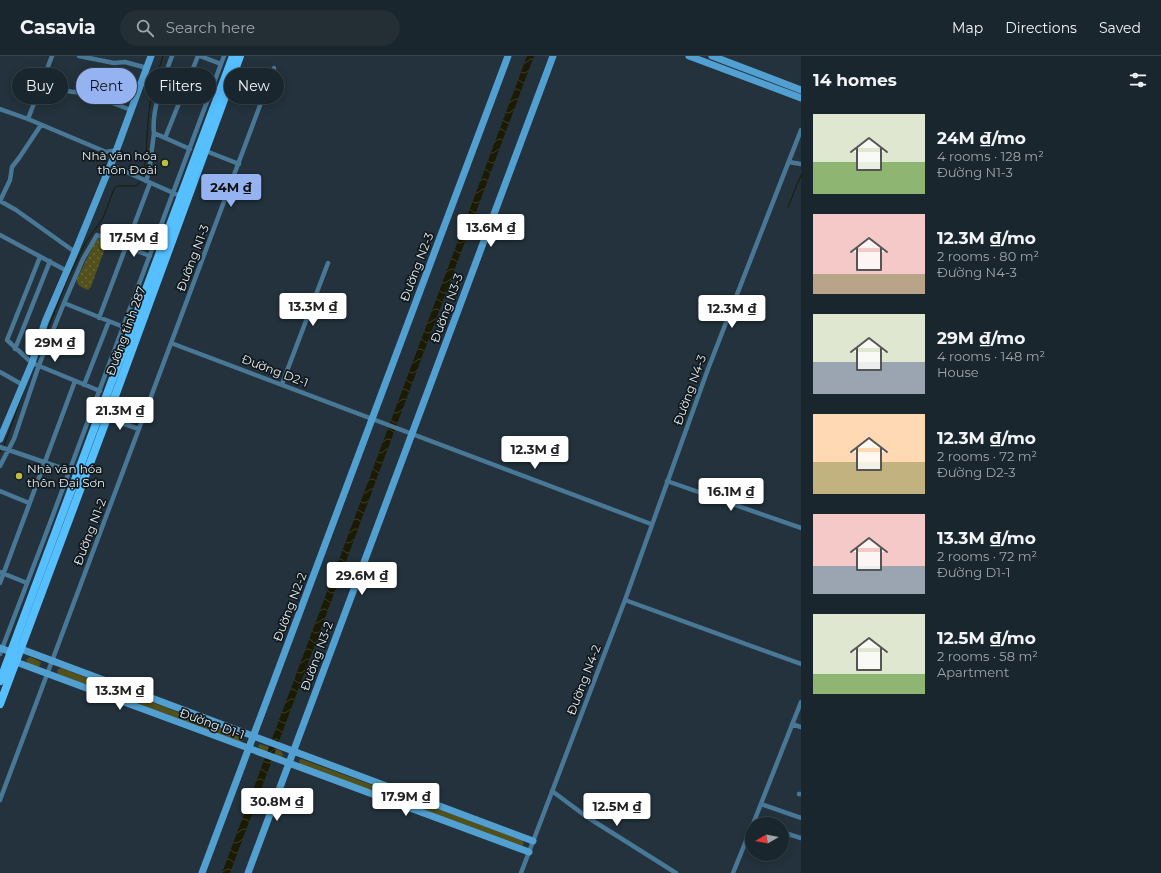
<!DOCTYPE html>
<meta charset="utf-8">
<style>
body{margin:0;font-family:Montserrat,sans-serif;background:#232e35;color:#f1f3f6;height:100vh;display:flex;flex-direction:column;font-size:15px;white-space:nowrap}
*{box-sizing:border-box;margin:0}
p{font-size:13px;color:#9fa5aa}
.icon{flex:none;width:22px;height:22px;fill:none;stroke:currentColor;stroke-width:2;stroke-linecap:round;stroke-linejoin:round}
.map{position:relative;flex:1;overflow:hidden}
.details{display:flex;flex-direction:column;background:#1a262d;width:360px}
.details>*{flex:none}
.hud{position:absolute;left:12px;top:12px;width:380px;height:36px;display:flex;gap:8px}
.needle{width:26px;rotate:261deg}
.buttons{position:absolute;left:745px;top:761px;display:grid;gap:8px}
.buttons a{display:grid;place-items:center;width:44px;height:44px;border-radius:50%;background:#1a262d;box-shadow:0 2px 10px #0003,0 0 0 1px #384349;font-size:20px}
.price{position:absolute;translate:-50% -34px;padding:0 9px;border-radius:4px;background:#fff;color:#222;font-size:13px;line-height:26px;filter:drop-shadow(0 1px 2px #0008)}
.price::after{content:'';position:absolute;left:50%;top:24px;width:12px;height:9px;margin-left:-6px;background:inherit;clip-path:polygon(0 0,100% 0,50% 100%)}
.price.selected{background:#95b2f1;color:#111}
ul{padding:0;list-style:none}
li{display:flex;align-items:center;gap:12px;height:100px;padding:0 12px}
li span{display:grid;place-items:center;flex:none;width:112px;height:80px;border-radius:0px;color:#555}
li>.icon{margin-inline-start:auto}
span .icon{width:48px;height:48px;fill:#fffc;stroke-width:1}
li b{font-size:17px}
h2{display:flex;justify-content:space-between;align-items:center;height:48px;padding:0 12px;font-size:17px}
.pill{padding:0 14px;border-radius:18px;background:#1a262d;box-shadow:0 2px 10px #0003,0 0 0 1px #384349;font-size:14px;line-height:36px}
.pill.selected{background:#95b2f1;color:#111}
header{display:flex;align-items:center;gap:24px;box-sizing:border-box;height:56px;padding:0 20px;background:#1a262d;border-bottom:1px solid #384349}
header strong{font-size:19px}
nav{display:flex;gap:22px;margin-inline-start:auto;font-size:14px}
.search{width:280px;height:36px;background:#232e35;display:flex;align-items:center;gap:10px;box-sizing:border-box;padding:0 14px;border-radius:22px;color:#9fa5aa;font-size:15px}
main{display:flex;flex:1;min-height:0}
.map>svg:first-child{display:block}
.grass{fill:#52511b}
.park{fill:url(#park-dots)}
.water{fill:url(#water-waves)}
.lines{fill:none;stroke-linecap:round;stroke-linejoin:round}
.stream{stroke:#1b1b04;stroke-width:1}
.street{stroke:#497897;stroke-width:4.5}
.secondary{stroke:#52a0d2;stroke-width:7}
.primary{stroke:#56bfff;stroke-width:8}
.poi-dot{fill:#c0be40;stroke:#12191d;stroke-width:1.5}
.labels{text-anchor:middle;stroke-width:3.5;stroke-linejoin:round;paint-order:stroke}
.poi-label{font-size:12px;fill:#e3edf3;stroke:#12191d;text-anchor:end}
.street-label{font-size:12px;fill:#e3edf3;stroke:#12191d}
</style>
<header>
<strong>Casavia</strong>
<div class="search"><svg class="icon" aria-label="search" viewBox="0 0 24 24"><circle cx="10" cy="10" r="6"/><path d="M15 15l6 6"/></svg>Search here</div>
<nav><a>Map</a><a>Directions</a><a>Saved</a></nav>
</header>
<main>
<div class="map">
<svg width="801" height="817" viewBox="0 0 801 817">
<defs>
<pattern id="park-dots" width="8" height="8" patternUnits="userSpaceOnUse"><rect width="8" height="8" fill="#52511b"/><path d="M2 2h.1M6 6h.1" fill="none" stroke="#6b6a3d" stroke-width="1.8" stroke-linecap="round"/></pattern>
<pattern id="water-waves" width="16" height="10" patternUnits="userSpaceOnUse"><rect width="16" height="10" fill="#1b1b04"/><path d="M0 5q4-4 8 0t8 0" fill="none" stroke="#3c3c29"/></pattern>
</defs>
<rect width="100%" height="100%" fill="#23323c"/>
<path class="grass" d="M30,601L41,606L40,610L38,611L28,607L26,604Z
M61,612L241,680L243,684L241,686L58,618L57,614Z
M260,688L281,695L283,699L282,701L260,694L258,690Z
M301,703L522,784L524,788L522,790L300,708L299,704Z"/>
<path class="park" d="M97,182L105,185L106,189L91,231L88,234C82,231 76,230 77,223Z"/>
<path class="water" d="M527,0H534L230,817H222Z"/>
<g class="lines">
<path class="stream" d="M142,120C148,103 146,84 148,67C149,44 156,22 163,0
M788,151L801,119
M40,293L68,222L86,186L103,162L114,133L117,130H137L140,126
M4,390L24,334
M0,396L1,394"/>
<path class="street" d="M79,0L114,7L125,6L147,12
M172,0C164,21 151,55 154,77L190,93
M200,0L221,8
M59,34L89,38L131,54
M0,53L28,63L106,96L117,94
M28,63L52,0
M41,69L19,102L12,111L10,124L0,145L16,154L75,196
M165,82L198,0
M206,95L239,108
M789,106L801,108
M111,109L180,140
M146,125L149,116L154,77
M0,179L67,215
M40,201L7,284L32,307L100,335
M64,247L83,203L97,179L150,200
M99,262L150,127
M171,287L651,468
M15,293L50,205
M0,316L23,329
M282,328L328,207
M84,329L109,265
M107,362L139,373
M0,391L70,415
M0,410L14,383L39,309L64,247L126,272
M667,425L801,472
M0,435L29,447
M0,516L27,527
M0,527L75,325
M625,544L801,608
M0,598L47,475L224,0
M792,668L801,671
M552,735L587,761L676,817
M799,738H801
M0,744L274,12
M761,748L801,762
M753,768L801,646
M782,776L801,782
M521,817L625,544L708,313L801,74
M733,817L752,770"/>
<path class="secondary" d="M689,0L801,42
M712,0L801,34
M0,383L32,307L45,266L75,196L115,98L151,0
M0,592L11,596
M17,594L21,593L533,785
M14,602L16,606L529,796
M202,817L508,0
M248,817L553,0"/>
<path class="primary" d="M0,625L233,0
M0,648L107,362L240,0"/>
</g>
<g class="poi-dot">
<circle cx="165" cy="107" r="4"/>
<circle cx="19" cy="420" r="4"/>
</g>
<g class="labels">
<g class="poi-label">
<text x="157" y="104">Nhà văn hóa<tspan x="157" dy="14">thôn Đoài</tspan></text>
<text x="27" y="417" text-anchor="start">Nhà văn hóa<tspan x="27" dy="14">thôn Đại Sơn</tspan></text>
</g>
<g class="street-label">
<text transform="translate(193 202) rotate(-69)" y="4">Đường N1-3</text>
<text transform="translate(417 211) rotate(-69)" y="4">Đường N2-3</text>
<text transform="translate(447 252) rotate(-70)" y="4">Đường N3-3</text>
<text transform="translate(126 275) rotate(-70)" y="4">Đường tỉnh 287</text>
<text transform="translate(275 315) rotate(21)" y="4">Đường D2-1</text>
<text transform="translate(690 334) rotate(-70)" y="4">Đường N4-3</text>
<text transform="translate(90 476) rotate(-69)" y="4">Đường N1-2</text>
<text transform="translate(290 551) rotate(-69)" y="4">Đường N2-2</text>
<text transform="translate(317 600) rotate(-70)" y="4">Đường N3-2</text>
<text transform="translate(584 624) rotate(-69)" y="4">Đường N4-2</text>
<text transform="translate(212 668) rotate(20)" y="4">Đường D1-1</text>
</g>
</g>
</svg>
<div class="buttons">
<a><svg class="needle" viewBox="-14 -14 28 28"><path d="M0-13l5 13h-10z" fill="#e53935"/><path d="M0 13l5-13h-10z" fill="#9fa5aa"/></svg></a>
</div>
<b class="price selected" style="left:231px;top:152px">24M ₫</b>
<b class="price" style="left:491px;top:192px">13.6M ₫</b>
<b class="price" style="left:134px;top:202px">17.5M ₫</b>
<b class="price" style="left:313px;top:271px">13.3M ₫</b>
<b class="price" style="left:732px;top:273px">12.3M ₫</b>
<b class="price" style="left:55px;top:307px">29M ₫</b>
<b class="price" style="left:120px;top:375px">21.3M ₫</b>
<b class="price" style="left:535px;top:414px">12.3M ₫</b>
<b class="price" style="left:731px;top:456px">16.1M ₫</b>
<b class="price" style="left:362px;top:540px">29.6M ₫</b>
<b class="price" style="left:120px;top:655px">13.3M ₫</b>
<b class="price" style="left:406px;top:761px">17.9M ₫</b>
<b class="price" style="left:277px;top:766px">30.8M ₫</b>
<b class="price" style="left:617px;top:771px">12.5M ₫</b>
<div class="hud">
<a class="pill">Buy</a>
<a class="pill selected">Rent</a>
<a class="pill">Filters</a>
<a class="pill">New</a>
</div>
</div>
<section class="details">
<h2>14 homes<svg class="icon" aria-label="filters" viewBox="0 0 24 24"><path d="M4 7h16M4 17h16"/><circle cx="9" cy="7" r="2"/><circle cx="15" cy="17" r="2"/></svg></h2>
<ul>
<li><span style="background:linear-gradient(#dfe7d0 60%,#8fb573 0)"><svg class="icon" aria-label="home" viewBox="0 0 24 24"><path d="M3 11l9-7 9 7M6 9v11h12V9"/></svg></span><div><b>24M ₫/mo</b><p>4 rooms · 128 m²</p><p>Đường N1-3</p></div></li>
<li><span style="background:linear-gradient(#f6c9c9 75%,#b9a48a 0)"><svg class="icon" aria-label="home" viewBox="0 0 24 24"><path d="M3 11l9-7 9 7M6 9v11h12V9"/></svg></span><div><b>12.3M ₫/mo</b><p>2 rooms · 80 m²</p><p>Đường N4-3</p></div></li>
<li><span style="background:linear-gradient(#dfe7d0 60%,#9aa5b1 0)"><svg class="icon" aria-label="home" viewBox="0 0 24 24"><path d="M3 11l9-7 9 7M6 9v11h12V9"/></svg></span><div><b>29M ₫/mo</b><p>4 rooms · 148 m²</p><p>House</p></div></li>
<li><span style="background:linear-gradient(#ffd9b3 60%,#c2b280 0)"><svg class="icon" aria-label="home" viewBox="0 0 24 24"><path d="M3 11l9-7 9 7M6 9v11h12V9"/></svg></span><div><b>12.3M ₫/mo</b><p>2 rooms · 72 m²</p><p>Đường D2-3</p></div></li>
<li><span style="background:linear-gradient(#f6c9c9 65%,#9aa5b1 0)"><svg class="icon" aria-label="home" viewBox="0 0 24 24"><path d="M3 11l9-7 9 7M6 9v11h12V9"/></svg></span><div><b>13.3M ₫/mo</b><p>2 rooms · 72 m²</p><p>Đường D1-1</p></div></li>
<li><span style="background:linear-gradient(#dfe7d0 75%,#8fb573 0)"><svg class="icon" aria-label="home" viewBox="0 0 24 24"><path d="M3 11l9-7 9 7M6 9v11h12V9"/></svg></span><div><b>12.5M ₫/mo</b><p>2 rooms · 58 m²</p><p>Apartment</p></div></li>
</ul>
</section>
</main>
